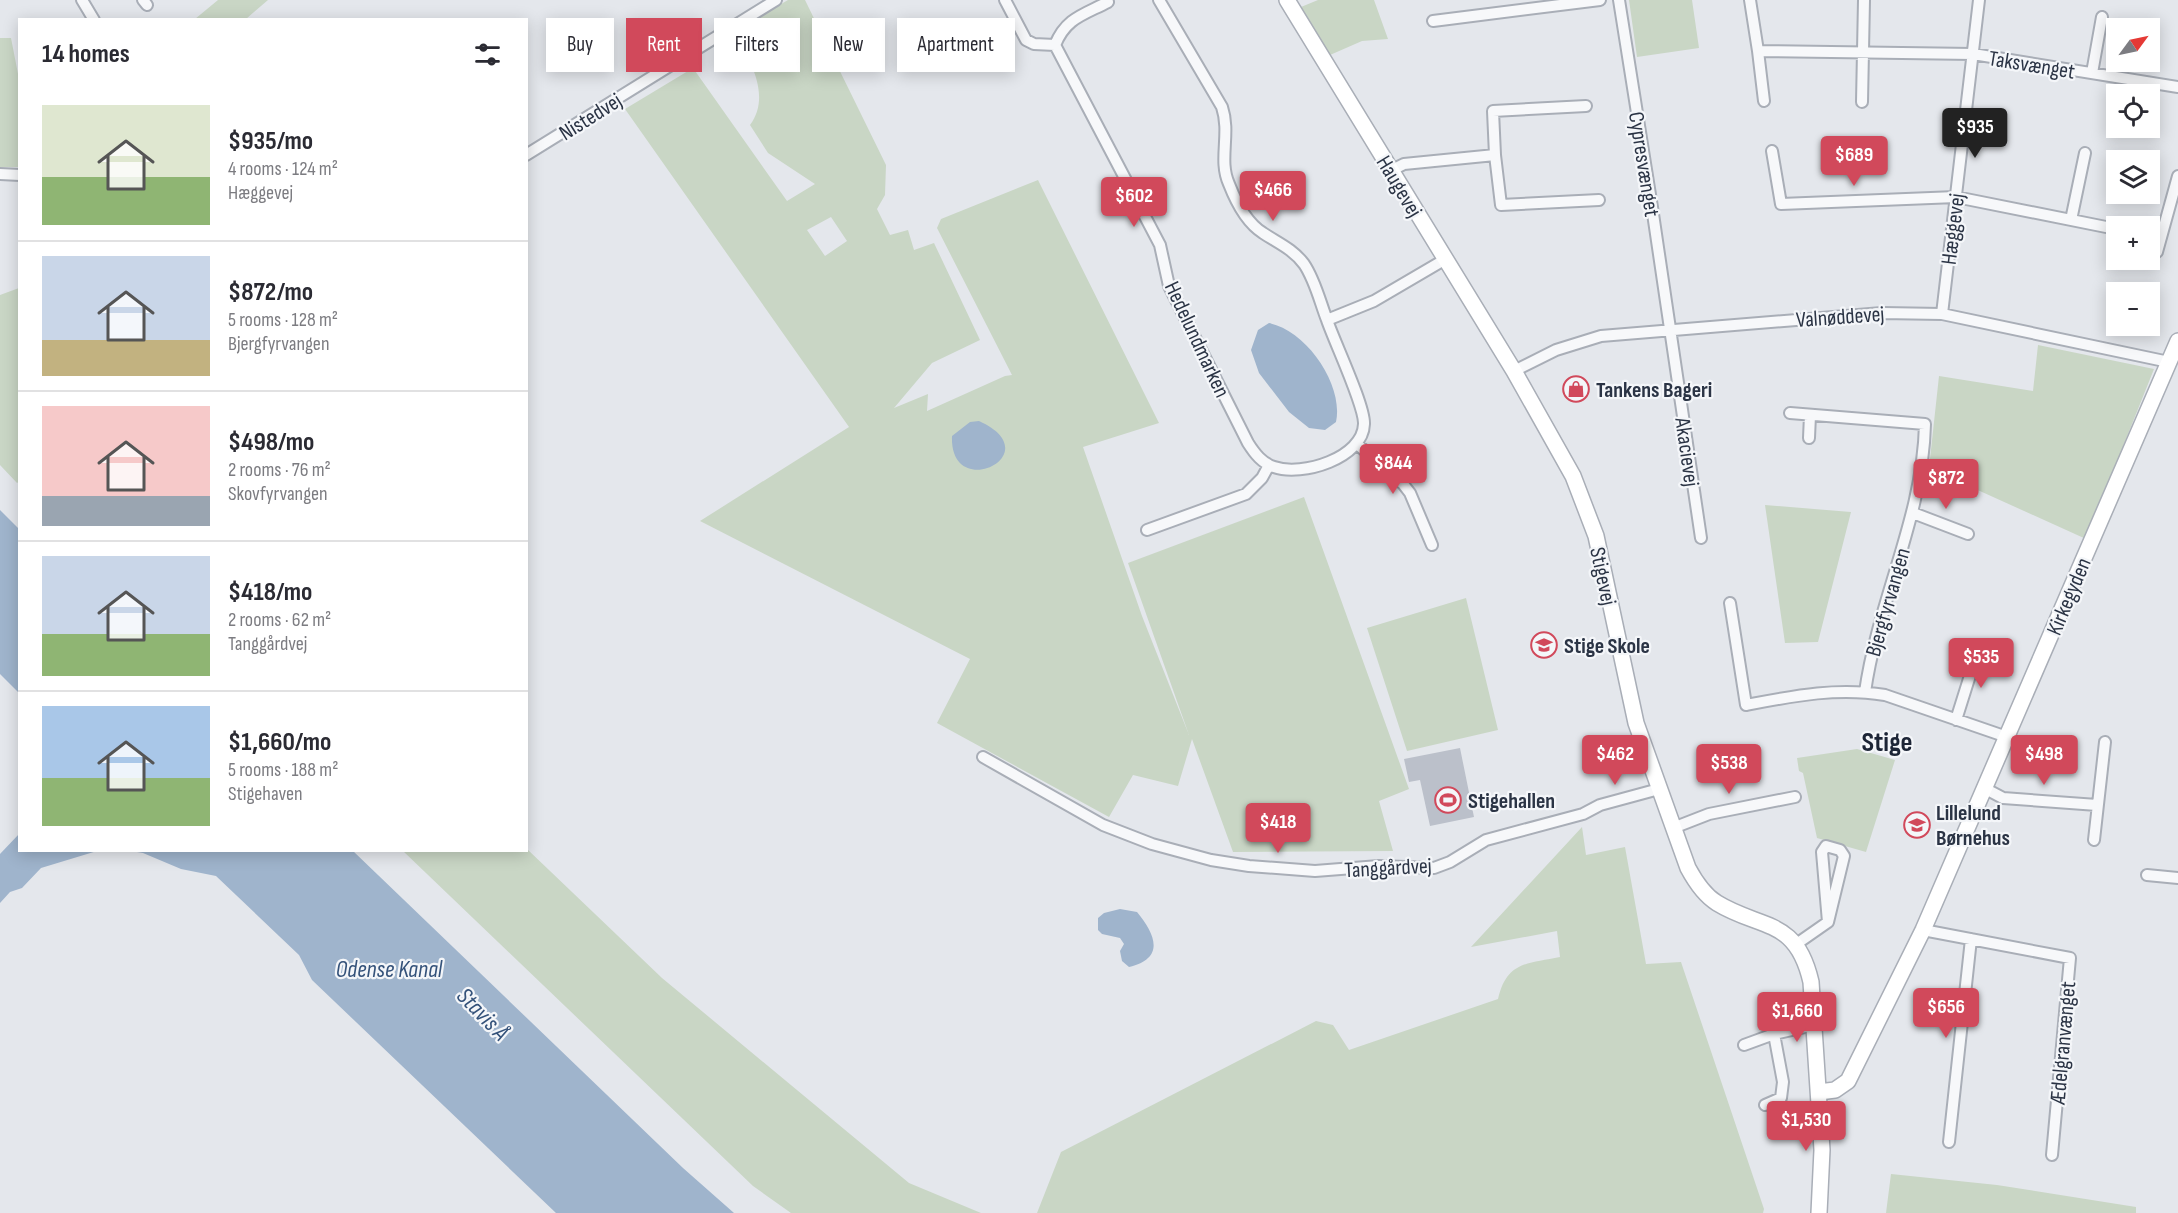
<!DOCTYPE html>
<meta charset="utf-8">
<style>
body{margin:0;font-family:"Sofia Sans Condensed",sans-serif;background:#f2f2f3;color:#2b2b33;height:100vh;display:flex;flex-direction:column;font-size:22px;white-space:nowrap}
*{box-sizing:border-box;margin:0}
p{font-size:20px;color:#7c7c81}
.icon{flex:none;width:33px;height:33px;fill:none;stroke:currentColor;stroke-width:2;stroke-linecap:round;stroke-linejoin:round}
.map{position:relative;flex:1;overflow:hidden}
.side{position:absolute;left:18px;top:18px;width:510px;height:834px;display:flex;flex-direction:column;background:#fff;border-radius:0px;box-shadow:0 3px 15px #0003}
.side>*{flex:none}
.banner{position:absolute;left:546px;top:18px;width:570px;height:54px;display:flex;gap:12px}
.needle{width:39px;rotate:57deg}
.buttons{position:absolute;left:2106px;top:18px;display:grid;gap:12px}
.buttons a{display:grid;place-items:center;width:54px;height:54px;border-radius:0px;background:#fff;box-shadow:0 3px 15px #0003;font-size:30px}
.price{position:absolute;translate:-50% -51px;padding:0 14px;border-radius:6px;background:#d1495b;color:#fff;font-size:20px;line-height:39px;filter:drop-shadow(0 2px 3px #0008)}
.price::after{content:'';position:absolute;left:50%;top:36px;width:18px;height:14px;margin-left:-9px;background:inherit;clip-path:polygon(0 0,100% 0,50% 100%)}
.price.current{background:#222;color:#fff}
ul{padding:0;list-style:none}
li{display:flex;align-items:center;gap:18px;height:150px;padding:0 24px}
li+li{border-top:2px solid #e1e1e2}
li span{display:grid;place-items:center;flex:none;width:168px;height:120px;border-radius:0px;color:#555}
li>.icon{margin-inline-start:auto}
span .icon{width:72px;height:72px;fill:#fffc;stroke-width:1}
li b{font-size:26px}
h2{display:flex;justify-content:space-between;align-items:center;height:72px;padding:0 24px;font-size:26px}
.pill{padding:0 21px;border-radius:0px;background:#fff;box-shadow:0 3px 15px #0003;font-size:21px;line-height:54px}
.pill.current{background:#d1495b;color:#fff}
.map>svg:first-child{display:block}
.green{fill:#c9d6c5;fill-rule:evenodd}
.water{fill:#9fb4cc}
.building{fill:#bbc0ca}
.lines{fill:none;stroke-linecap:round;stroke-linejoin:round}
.street-casing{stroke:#a9aeb7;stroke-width:14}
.secondary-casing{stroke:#a9aeb7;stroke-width:18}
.street{stroke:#f7f8fa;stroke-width:10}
.secondary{stroke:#fff;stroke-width:15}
.labels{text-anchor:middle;stroke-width:4.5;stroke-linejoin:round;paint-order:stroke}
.street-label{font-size:22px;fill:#2b3445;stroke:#f4f6f9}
.poi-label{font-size:22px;font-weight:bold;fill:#2b3445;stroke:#f4f6f9;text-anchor:start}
.water-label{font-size:24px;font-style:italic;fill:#34527a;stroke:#f4f6f9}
.district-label{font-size:28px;font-weight:bold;fill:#1d2536;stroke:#f4f6f9}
</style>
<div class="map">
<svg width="2178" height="1213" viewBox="0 0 2178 1213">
<rect width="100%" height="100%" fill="#e4e7ec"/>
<path class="green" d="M218,0H268L246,19H195Z
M788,0H805L886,165L885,195L877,209L890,235L908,230L914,250L934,243L980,340L932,363L894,408L928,394L927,411L1005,376L1012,375L937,228L941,219L1038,180L1159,423L1083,447L1142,616L1189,735L1128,563L1304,497L1409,789L1379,801L1393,851L1233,852L1192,739L1178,786L1133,775L1109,817L937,723L970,659L700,521L849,427L625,109L693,68L787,201L815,184L768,153L750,125C772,95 749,60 735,31ZM831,217L847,241L825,256L807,230Z
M1318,0H1374L1388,39L1362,41L1330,55L1301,7Z
M1629,0H1692L1699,48L1637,57Z
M0,38H11L19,79V167H0Z
M19,288L20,481L17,483L0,465V295Z
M2038,345L2154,369L2086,539L1929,468L1939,376L2033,391Z
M1765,505L1851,512L1818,642L1785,643Z
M1466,598L1498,730L1407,751L1367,628Z
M1857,749L1895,760L1866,852L1817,838L1803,773L1799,771L1797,758Z
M1582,827L1586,855L1625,847L1646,964L1681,962L1764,1209L1763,1213H1037L1061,1152L1316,1021L1333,1025L1349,1050L1498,999C1507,961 1527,964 1560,957L1557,931L1471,947Z
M527,849L662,978L909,1183L981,1213H791L753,1186L403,851Z
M1891,1174L1997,1185L2136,1207V1213H1886Z"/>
<path class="water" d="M1269,323C1307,331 1344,385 1336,422L1325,430L1309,428L1289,412L1259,373L1251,350L1258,330Z
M979,421C1052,454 949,504 952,436L970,422Z
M0,510L19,529V693L0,674Z
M19,834L20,850L97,851L41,868L22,888L10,892L0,903V854Z
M131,851H353L683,1168L734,1213H556L312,980L299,955L216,876L181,869L143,853Z
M1120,909L1137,912C1155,934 1166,958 1129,967L1122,961L1120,951L1124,944L1120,938L1102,934L1098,930V918L1104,913Z"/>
<path class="building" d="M1460,748L1474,817L1430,826L1420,780L1409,782L1404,759Z"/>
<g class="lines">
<g class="street-casing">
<path id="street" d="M82,0L94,20
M143,0L147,5
M1005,0L1026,40L1034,44L1055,45
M1159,0L1222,107C1231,134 1218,160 1229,184C1236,202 1247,223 1263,233C1278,243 1293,249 1304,264C1315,280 1320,302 1327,320L1374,301L1444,260
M1619,0L1652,207L1701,538
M1750,0L1758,51
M1108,2C1083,15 1066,18 1055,45L1160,245L1169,286L1248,443C1255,454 1262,463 1274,467C1302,477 1363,458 1364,424C1365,406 1334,341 1327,320
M1433,21L1600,0
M2092,73L2102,17
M1764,101L1758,51L1973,54L2178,87
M1862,102L1864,0
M1772,151L1781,204L1956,197L2116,229
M526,155L776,0
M1495,155L1493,111L1586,106
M1390,171L1404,164L1495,155L1501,205L1599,200
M0,174L20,175
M2071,220L2085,153
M2157,252L2178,176
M1942,314L1979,0
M1514,371L1556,350L1601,336L1882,313L1942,314L2169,362
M1790,413L1925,424C1923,517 1878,600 1865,692
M1809,438L1810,415
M1357,444L1403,484L1410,493L1432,545
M1913,513L1968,534
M1147,530L1246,494L1262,478L1269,465
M1730,603L1746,705C1793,696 1837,687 1885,695L2007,737
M1956,720L1978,650
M983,757L1103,825L1152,844L1211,860L1249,866L1315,871L1379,866L1434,868L1450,862L1486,840L1583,814L1600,805L1659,789
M1984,788L2003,798L2097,805
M1673,828L1709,814L1795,797
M2094,840L2105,742
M2147,875L2178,878
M1923,930L2070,958L2052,1155
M1795,945L1828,922L1844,856L1840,850L1826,846L1822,852L1828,922
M1774,1034L1814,1025
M1744,1045L1774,1034L1783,1082L1781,1098L1765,1105
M1949,1142L1971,939"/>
</g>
<g class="secondary-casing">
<path id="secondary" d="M1287,0L1514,371L1573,476L1596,536L1636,723L1688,868C1695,881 1704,895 1717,903C1761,930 1796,917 1811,982L1822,1150L1819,1213
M1819,1092L1835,1090L1848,1081L1923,930L2178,341"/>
</g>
<use href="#street" class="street"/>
<use href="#secondary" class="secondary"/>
</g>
<defs>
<g id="shop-ring" transform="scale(1.35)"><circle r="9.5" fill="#f4f6f9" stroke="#d1495b" stroke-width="1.5"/><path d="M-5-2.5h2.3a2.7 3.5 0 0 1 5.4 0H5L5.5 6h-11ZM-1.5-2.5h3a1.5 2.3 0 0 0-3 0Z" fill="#d1495b"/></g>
<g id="school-ring" transform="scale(1.35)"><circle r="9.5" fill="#f4f6f9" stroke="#d1495b" stroke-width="1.5"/><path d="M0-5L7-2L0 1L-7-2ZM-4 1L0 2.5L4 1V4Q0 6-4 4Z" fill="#d1495b"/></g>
<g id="stadium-ring" transform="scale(1.35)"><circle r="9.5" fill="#f4f6f9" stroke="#d1495b" stroke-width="1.5"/><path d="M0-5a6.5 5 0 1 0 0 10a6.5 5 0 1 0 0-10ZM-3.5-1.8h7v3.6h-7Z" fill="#d1495b"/></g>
</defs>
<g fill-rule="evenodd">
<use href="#shop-ring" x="1576" y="389"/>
<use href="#school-ring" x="1544" y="645"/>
<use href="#stadium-ring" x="1448" y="800"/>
<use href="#school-ring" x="1917" y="825"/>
</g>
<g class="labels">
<g class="street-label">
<text transform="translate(2032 64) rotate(9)" y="8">Taksvænget</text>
<text transform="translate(590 116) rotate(-32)" y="8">Nistedvej</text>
<text transform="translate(1645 164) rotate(81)" y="8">Cypresvænget</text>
<text transform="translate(1400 186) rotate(59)" y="8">Haugevej</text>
<text transform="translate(1952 229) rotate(-83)" y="8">Hæggevej</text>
<text transform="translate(1840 316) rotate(-4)" y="8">Valnøddevej</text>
<text transform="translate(1198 339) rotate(65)" y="8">Hedelundmarken</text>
<text transform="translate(1688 452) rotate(82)" y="8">Akacievej</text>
<text transform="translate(1604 576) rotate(78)" y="8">Stigevej</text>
<text transform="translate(2068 596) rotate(-67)" y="8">Kirkegyden</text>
<text transform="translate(1887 602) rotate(-74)" y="8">Bjergfyrvangen</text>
<text transform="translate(1388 867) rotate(-3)" y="8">Tanggårdvej</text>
<text transform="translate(2062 1043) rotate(-85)" y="8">Ædelgranvænget</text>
</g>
<g class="poi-label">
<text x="1596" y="397">Tankens Bageri</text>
<text x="1564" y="653">Stige Skole</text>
<text x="1468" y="808">Stigehallen</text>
<text x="1936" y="820">Lillelund<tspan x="1936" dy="25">Børnehus</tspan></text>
</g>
<g class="water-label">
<text x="389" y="977">Odense Kanal</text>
<text transform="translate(483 1014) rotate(46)" y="8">Stavis Å</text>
</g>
<g class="district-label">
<text x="1887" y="751">Stige</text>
</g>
</g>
</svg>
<div class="buttons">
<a><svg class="needle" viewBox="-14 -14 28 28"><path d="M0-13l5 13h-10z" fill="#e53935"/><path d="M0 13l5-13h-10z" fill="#7c7c81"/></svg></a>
<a><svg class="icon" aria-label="locate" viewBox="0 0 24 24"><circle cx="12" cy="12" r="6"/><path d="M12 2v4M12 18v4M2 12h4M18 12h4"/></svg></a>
<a><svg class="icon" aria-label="layers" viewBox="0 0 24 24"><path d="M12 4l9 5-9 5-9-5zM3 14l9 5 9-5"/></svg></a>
<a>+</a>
<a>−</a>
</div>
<b class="price current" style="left:1975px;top:159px">$935</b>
<b class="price" style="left:1854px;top:187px">$689</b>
<b class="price" style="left:1273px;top:222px">$466</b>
<b class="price" style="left:1134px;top:228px">$602</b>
<b class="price" style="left:1393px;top:495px">$844</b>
<b class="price" style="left:1946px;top:510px">$872</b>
<b class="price" style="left:1981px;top:689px">$535</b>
<b class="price" style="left:1615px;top:786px">$462</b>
<b class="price" style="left:2044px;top:786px">$498</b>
<b class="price" style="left:1729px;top:795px">$538</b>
<b class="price" style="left:1278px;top:854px">$418</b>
<b class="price" style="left:1946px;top:1039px">$656</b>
<b class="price" style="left:1797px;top:1043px">$1,660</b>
<b class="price" style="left:1806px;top:1152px">$1,530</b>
<div class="banner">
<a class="pill">Buy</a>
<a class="pill current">Rent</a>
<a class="pill">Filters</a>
<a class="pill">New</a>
<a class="pill">Apartment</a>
</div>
<section class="side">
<h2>14 homes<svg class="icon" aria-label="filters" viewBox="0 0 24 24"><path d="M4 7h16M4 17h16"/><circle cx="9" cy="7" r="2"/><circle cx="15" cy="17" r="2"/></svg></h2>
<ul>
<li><span style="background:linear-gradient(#dfe7d0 60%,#8fb573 0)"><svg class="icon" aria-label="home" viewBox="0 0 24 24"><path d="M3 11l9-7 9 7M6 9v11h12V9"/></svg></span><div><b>$935/mo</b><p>4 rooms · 124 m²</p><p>Hæggevej</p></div></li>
<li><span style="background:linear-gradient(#c9d6e8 70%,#c2b280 0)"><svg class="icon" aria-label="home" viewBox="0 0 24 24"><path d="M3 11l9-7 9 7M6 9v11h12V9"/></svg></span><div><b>$872/mo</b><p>5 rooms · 128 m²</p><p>Bjergfyrvangen</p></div></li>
<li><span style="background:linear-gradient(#f6c9c9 75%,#9aa5b1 0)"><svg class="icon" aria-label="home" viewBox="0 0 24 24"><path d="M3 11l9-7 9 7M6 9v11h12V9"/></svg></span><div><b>$498/mo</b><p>2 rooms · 76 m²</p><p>Skovfyrvangen</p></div></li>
<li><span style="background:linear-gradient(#c9d6e8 65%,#8fb573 0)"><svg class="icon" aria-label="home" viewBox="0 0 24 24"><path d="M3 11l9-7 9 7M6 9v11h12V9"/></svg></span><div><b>$418/mo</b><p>2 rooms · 62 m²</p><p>Tanggårdvej</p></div></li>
<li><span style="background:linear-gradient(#a9c7e8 60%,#8fb573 0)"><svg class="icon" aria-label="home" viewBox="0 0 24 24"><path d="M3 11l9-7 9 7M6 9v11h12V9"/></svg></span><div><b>$1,660/mo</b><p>5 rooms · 188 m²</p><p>Stigehaven</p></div></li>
</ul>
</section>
</div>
